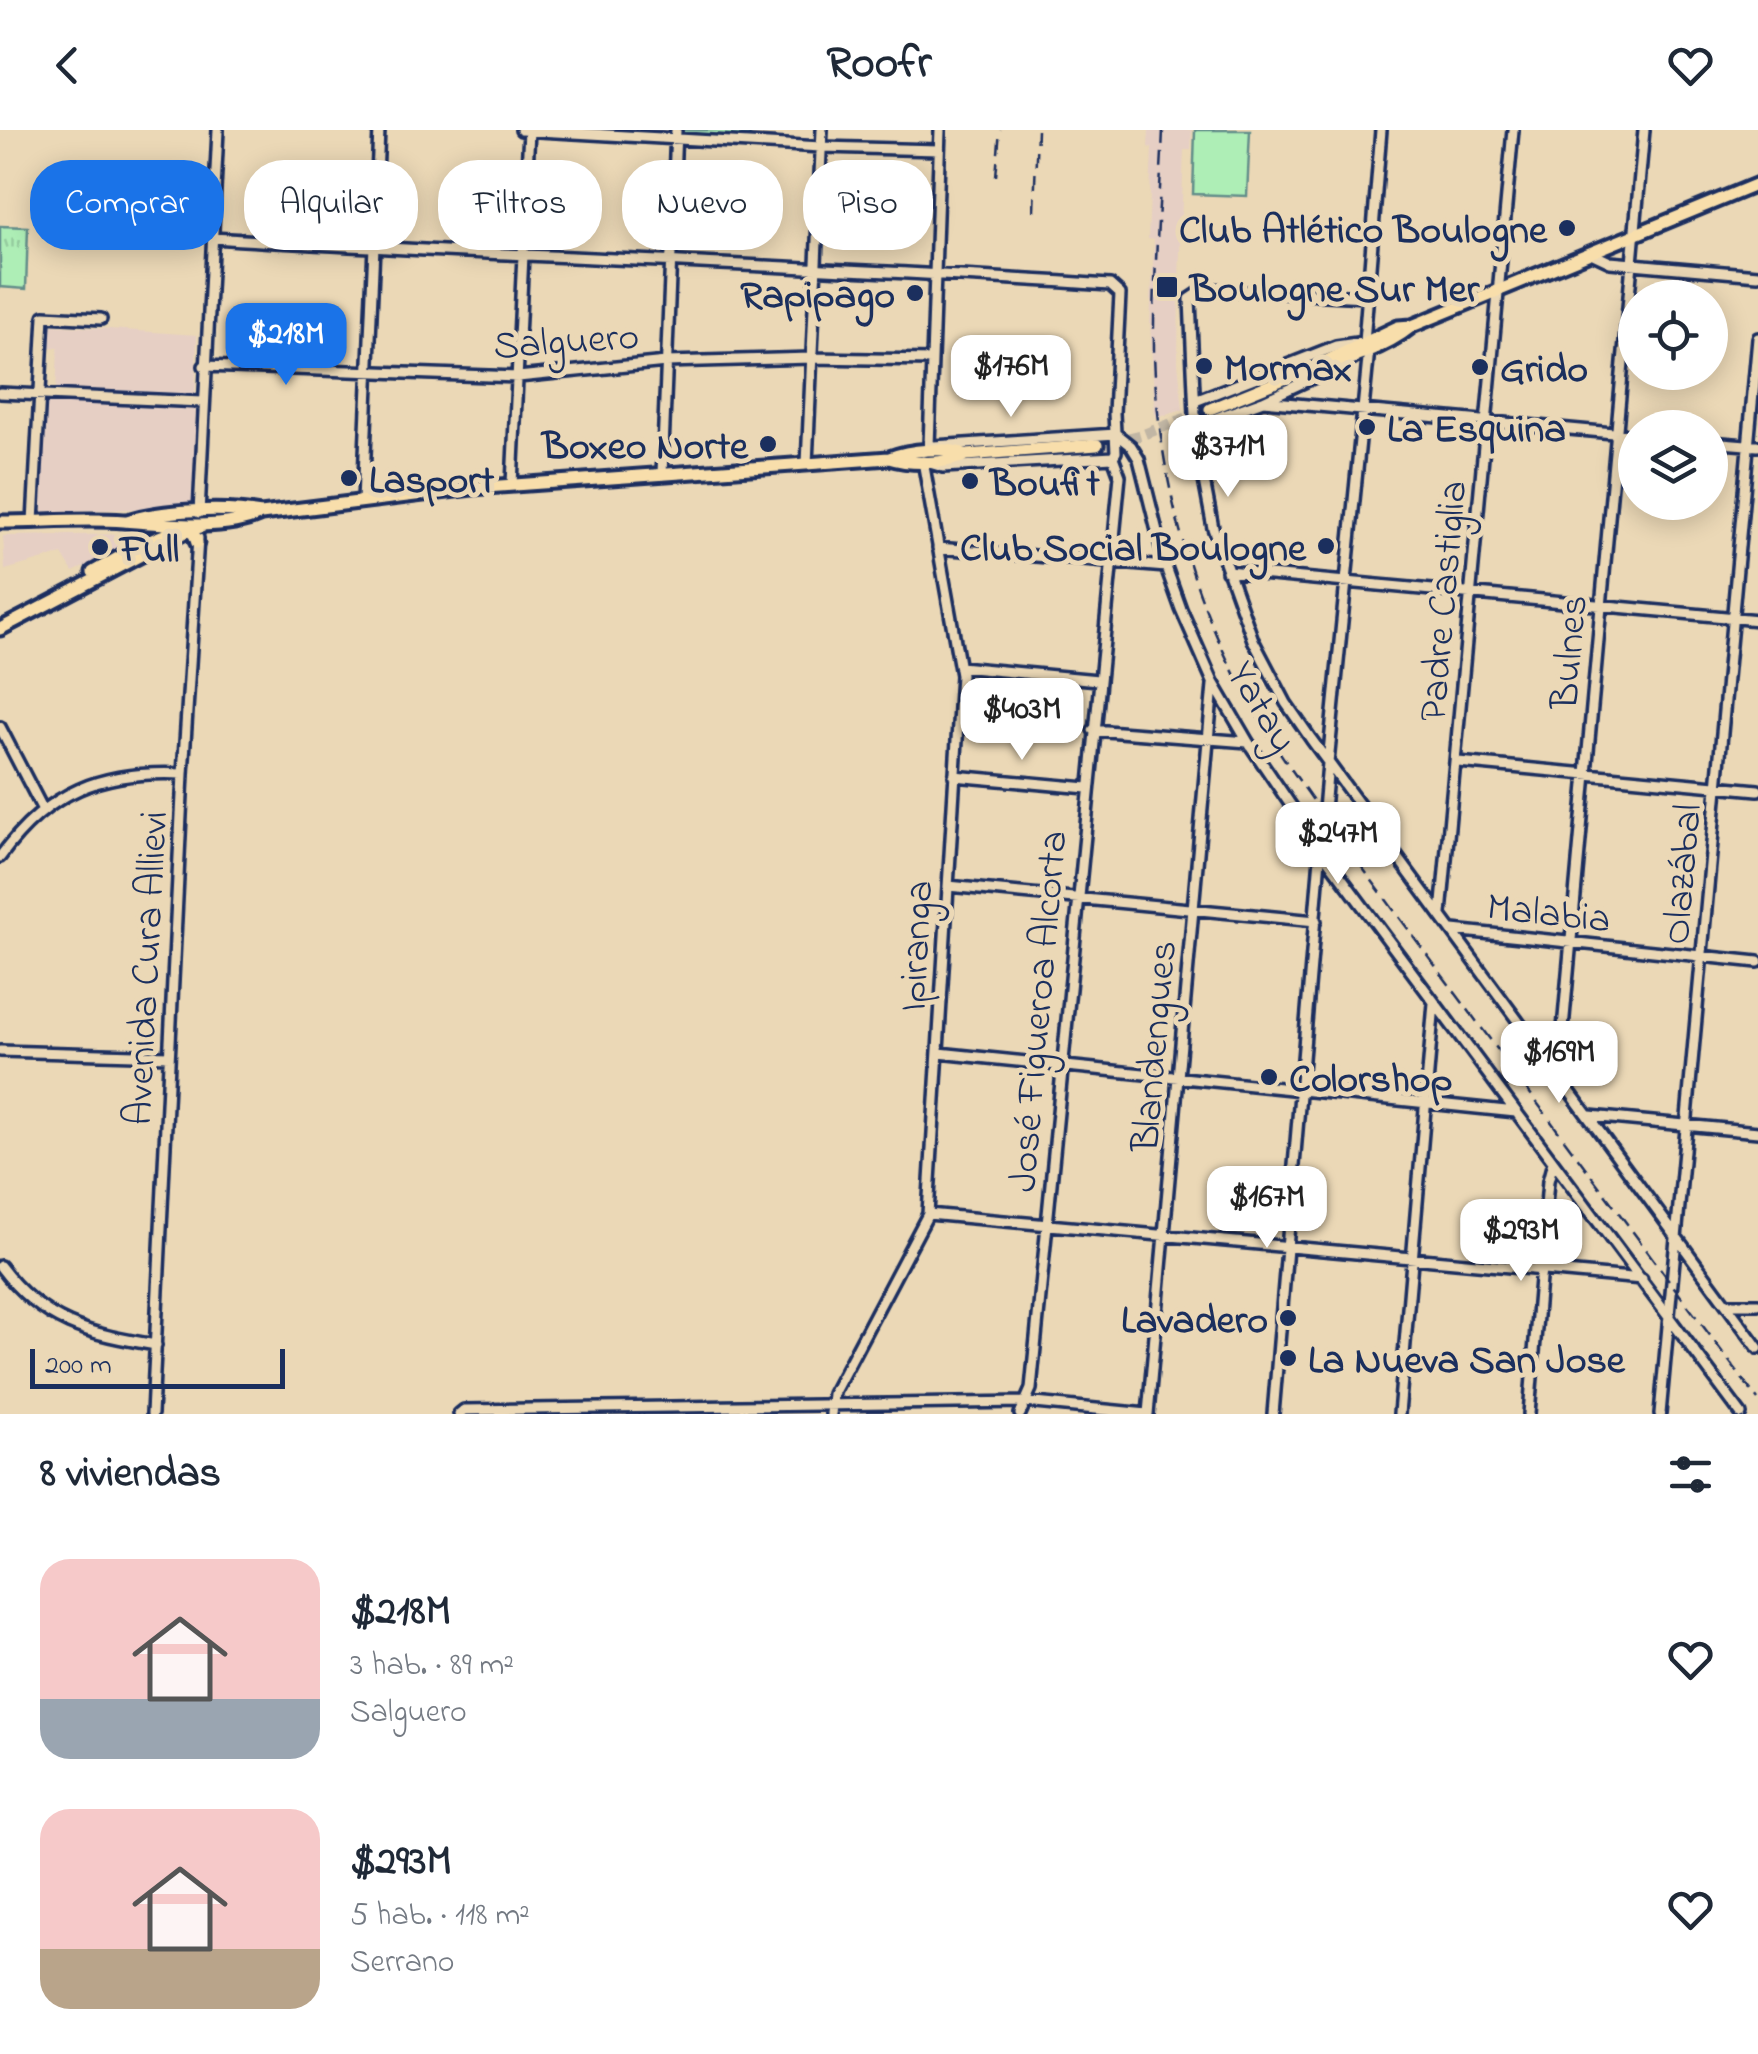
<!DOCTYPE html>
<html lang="es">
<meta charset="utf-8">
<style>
body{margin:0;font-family:"Indie Flower",sans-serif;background:#f6f6f7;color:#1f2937;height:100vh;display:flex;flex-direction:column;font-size:38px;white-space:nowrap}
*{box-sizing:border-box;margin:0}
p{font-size:32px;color:#747a83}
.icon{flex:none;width:55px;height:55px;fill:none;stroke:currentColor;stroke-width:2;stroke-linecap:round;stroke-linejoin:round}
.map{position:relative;height:1284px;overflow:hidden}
.drawer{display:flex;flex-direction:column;background:#fff;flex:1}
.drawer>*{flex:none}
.top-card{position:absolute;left:30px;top:30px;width:1000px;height:90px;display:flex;gap:20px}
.controls{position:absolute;left:1618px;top:150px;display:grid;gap:20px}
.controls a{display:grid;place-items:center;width:110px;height:110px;border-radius:50%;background:#fff;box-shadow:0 5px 25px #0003;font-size:50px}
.scale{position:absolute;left:30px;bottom:25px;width:255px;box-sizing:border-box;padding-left:10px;border:5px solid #1b2f5e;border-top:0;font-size:28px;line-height:35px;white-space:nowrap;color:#1b2f5e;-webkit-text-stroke:8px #ebd8b6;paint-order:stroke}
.price{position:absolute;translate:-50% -85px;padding:0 22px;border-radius:20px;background:#fff;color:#222;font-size:32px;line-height:65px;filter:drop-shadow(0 2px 5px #0008)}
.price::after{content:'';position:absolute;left:50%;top:60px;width:30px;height:22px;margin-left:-15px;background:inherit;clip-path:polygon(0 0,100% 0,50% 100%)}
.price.on{background:#1a73e8;color:#fff}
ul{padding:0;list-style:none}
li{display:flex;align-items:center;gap:30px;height:250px;padding:0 40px}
li span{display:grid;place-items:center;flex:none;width:280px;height:200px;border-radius:30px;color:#555}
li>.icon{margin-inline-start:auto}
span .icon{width:120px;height:120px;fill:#fffc;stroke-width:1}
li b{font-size:42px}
h2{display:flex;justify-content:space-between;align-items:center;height:120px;padding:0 40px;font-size:42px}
.chip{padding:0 35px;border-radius:40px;background:#fff;box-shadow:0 5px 25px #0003;font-size:35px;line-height:90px}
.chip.on{background:#1a73e8;color:#fff}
header{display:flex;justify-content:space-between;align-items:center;height:130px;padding:0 40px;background:#fff;font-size:45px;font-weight:700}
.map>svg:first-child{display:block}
.built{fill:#e6cfc4}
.grass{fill:url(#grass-tufts);stroke:#648e8a;stroke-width:2.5}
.pitch{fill:#aeeeb6;stroke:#648e8a;stroke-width:2.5}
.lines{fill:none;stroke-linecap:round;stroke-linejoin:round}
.major-tunnel{stroke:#c1b6a4;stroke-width:11;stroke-dasharray:11 5.5;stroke-linecap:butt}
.minor-casing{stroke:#1b2f5e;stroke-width:16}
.major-casing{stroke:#1b2f5e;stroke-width:19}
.minor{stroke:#ebd8b6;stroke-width:9}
.major{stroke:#f8deab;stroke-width:11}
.rail{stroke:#1b2f5e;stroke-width:2.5;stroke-dasharray:15 8;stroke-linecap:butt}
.poi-dot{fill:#1b2f5e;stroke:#ebd8b6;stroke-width:4}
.labels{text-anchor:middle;stroke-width:10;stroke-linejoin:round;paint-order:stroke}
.poi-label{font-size:40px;font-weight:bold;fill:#1b2f5e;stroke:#ebd8b6;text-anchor:start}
.street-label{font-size:40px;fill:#1b2f5e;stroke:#ebd8b6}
</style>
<header><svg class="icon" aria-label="back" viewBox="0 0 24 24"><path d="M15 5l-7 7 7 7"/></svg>Roofr<svg class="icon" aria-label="heart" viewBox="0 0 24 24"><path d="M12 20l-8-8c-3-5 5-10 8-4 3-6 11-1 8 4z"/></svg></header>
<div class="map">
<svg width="1758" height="1284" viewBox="0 0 1758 1284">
<defs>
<pattern id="grass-tufts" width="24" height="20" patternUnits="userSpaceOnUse" patternTransform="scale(2.5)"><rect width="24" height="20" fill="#aeeeb6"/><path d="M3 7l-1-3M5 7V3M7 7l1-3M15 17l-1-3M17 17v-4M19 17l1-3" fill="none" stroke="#95cc9f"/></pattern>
</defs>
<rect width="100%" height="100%" fill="#ebd8b6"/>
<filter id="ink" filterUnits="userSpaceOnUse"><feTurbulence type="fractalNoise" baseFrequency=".01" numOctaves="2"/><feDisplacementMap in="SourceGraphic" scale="20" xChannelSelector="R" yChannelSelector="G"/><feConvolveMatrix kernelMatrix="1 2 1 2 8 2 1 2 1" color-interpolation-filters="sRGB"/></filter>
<g filter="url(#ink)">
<path class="built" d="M1149,0H1192L1191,20H1184L1179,148L1178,232L1183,280L1155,288L1150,193L1154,110L1148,109L1152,18L1148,17Z
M51,195L197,205L195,268L56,262L58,218L49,217Z
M43,271L196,276L192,377L42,382Z
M137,404L139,410L73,442L62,424L5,440L3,406Z"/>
<path class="grass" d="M681,0H750L749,10L680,6Z
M0,96L28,97L26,159L0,157Z"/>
<path class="pitch" d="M1195,0H1250L1247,66L1193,64Z"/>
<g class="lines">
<path class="major-tunnel" d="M1097,315L1142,305L1210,279"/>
<g class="minor-casing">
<path id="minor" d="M521,0L821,17L939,20
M63,53L214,63
M212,108C511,127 811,135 1110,155L1120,164L1114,283L1116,322L1113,327L1120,346L1031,1259L1020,1284
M1593,124L1610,132L1758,145
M1367,167L1205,159L1190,169L1196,308L1213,398L1253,510L1286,573L1311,609L1758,1218
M204,236L518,247L666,232L811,228L932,230
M0,263L202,272
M1195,271L1336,216L1364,212L1381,0
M1263,271L1635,305
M1197,295L1263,271L1354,229
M1116,304L1131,316L1139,329L1166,437L1181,479L1213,552L1248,612L1321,720L1741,1284
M1710,312L1758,316
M929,316L940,0
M934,316L1116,304
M807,334L822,0
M662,344L676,0
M512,354L529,0
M363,371L379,0
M199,383L218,0
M33,392L44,186L101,189
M938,418L1166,437
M1227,441L1758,490
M960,537L1098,550
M0,597L43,680
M1093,600L1248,612
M1458,632L1758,660
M954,646L1087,658
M0,727C48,661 102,640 183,644
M948,756L1316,791
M1441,784L1513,0
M1453,800L1758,832
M0,921L169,926
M939,923L1516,982
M1559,943L1644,0
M1590,986L1758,1002
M928,1084L1642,1149
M0,1136C43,1194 89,1204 156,1215
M1726,1174H1758
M152,1284L183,644L198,408
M459,1284L464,1280L1025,1272L1147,1284
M831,1284L833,1264L928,1084L961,545L923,331L943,337L1113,327
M1148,1284L1213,555
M1273,1284L1328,633L1369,219
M1399,1284L1434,873
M1529,1284L1548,1051L1553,1032
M1660,1284L1758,208"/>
</g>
<g class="major-casing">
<path id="major" d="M1316,236C1348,230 1386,217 1412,196L1758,54
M1210,279L1316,236L1398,197L1412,196
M889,328C911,335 946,334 967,325L1097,315
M127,391C162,380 225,377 261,384
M0,392C41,392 83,388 124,391C164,394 224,401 261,384L472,358L889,328C909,320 947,316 967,325
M93,442C112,432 168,396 188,401C195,403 195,407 197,413
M0,499L187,401L201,397"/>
</g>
<use href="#minor" class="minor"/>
<use href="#major" class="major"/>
<path class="rail" d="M1163,0C1160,73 1153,148 1154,221C1157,343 1190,465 1249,572C1271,612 1298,649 1324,686L1758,1270
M996,46L1000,0
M1034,81L1037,0"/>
</g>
</g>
<g class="poi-dot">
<circle cx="1567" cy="98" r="10"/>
<rect x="1155" y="145" width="24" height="24" rx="5"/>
<circle cx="915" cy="163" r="10"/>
<circle cx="1204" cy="236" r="10"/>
<circle cx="1480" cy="237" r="10"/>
<circle cx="1367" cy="297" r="10"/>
<circle cx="768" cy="314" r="10"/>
<circle cx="349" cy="348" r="10"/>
<circle cx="970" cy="351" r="10"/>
<circle cx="1326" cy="416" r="10"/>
<circle cx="100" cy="417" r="10"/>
<circle cx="1269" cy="947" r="10"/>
<circle cx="1288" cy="1188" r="10"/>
<circle cx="1288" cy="1228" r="10"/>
</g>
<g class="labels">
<g class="poi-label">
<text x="1547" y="112" text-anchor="end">Club Atlético Boulogne</text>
<text x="1190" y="171">Boulogne Sur Mer</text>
<text x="895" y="177" text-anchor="end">Rapipago</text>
<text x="1224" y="250">Mormax</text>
<text x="1500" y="251">Grido</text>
<text x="1387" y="311">La Esquina</text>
<text x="748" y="328" text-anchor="end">Boxeo Norte</text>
<text x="369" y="362">Lasport</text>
<text x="990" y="365">Boufit</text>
<text x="1306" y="430" text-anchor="end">Club Social Boulogne</text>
<text x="120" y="431">Full</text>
<text x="1289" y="961">Colorshop</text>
<text x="1268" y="1202" text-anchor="end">Lavadero</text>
<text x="1308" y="1242">La Nueva San Jose</text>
</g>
<g class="street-label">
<text transform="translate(566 209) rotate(-4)" y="14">Salguero</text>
<text transform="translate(1441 471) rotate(-85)" y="14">Padre Castiglia</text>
<text transform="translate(1567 522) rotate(-85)" y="14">Bulnes</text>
<text transform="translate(1264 576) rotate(59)" y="14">Yatay</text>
<text transform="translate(1680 744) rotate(-85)" y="14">Olazábal</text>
<text transform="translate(1549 781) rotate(6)" y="14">Malabia</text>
<text transform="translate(914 816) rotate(-87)" y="14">Ipiranga</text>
<text transform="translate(144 838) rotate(-87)" y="14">Avenida Cura Allievi</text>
<text transform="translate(1036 881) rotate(-85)" y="14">José Figueroa Alcorta</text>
<text transform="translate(1152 916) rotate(-85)" y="14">Blandengues</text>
</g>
</g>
</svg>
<div class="controls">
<a><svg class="icon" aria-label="locate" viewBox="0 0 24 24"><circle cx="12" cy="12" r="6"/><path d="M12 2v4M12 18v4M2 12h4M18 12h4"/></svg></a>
<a><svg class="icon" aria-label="layers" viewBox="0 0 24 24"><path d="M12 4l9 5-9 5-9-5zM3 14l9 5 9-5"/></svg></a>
</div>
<div class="scale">200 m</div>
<b class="price on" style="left:286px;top:258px">$218M</b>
<b class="price" style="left:1011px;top:290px">$176M</b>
<b class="price" style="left:1228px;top:370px">$371M</b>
<b class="price" style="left:1022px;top:633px">$403M</b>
<b class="price" style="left:1338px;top:757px">$247M</b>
<b class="price" style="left:1559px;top:976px">$169M</b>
<b class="price" style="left:1267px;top:1121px">$167M</b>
<b class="price" style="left:1521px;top:1154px">$293M</b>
<div class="top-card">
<a class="chip on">Comprar</a>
<a class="chip">Alquilar</a>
<a class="chip">Filtros</a>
<a class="chip">Nuevo</a>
<a class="chip">Piso</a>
</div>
</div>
<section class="drawer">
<h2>8 viviendas<svg class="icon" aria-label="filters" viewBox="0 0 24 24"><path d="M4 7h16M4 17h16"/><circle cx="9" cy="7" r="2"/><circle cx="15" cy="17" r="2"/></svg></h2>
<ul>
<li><span style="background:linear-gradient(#f6c9c9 70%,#9aa5b1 0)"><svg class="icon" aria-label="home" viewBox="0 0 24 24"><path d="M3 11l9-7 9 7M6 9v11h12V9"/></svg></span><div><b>$218M</b><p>3 hab. · 89 m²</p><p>Salguero</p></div><svg class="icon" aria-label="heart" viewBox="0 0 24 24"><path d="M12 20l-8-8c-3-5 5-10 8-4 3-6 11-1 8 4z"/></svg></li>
<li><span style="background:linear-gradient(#f6c9c9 70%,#b9a48a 0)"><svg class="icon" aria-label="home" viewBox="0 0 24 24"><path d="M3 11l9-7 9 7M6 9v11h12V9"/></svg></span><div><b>$293M</b><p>5 hab. · 118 m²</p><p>Serrano</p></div><svg class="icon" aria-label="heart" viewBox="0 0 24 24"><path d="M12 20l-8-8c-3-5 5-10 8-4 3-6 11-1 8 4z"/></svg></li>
</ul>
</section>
